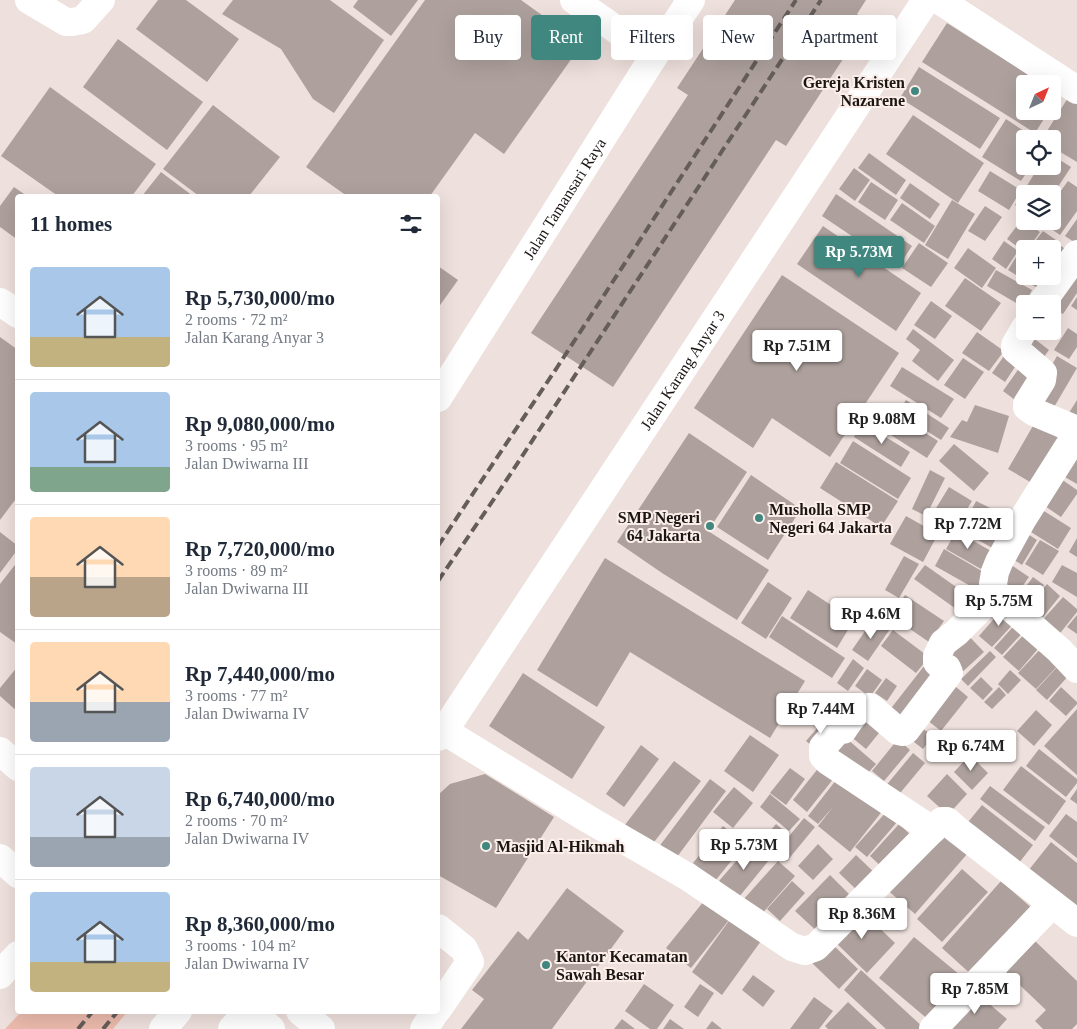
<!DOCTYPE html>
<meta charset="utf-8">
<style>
body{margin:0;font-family:"Times New Roman",serif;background:#f6f6f7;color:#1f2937;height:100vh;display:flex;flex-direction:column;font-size:19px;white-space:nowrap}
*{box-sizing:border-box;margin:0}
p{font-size:16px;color:#747a83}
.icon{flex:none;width:28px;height:28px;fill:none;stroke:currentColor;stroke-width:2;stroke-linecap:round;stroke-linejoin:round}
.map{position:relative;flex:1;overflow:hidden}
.sheet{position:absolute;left:15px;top:194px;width:425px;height:820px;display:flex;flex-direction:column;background:#fff;border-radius:5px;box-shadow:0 5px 20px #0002}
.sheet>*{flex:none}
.top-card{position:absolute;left:455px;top:15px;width:475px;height:45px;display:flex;gap:10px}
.needle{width:32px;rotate:43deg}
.controls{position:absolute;left:1016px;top:75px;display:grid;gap:10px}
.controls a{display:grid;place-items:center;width:45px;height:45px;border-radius:5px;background:#fff;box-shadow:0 5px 20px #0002;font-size:25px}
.price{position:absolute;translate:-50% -42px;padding:0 11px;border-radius:5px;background:#fff;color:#222;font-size:16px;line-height:32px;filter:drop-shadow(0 1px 2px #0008)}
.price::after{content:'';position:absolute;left:50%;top:30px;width:15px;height:11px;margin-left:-8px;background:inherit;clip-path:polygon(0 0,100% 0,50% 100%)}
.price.on{background:#408780;color:#fff}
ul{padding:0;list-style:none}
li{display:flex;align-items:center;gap:15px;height:125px;padding:0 15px}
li+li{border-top:1px solid #e0e1e3}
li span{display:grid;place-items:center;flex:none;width:140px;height:100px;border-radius:5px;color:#555}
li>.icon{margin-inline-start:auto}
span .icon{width:60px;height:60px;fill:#fffc;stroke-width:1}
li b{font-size:21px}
h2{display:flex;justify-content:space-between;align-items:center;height:60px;padding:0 15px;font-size:21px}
.tag{padding:0 18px;border-radius:5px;background:#fff;box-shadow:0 5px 20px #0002;font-size:18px;line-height:45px}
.tag.on{background:#408780;color:#fff}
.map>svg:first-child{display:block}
.green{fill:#ebbaac}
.building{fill:#aea19d}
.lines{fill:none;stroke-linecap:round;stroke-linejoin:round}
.minor{stroke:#fff;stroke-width:28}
.rail{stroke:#655d5a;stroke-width:4;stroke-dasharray:10 5;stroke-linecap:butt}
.poi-dot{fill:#408780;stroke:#fceee9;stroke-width:2}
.labels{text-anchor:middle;stroke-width:4;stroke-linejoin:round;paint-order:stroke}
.poi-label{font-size:16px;font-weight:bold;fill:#1b1614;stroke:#fceee9;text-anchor:start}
.street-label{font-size:16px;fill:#1b1614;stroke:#fceee9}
</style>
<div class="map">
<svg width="1077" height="1029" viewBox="0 0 1077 1029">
<rect width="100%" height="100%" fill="#eee0dc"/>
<path class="green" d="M22,1011H128L113,1029H5Z"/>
<path class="building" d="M158,0H186L239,39L207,82L136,29Z
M233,0H330L384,40L334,113L313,99L281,49L222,14Z
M358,0H418L391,36L353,7Z
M425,0H521L582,44L504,154L475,133L430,196H347L306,167Z
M735,0H866L857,14L868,21L786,146L776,140L613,387L531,333L688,95L677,88Z
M947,23L1043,84H1025V111H1049L1035,133L922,62Z
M118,39L203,102L167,150L83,87Z
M919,67L1000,118L980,149L900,98Z
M50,87L156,164L132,196H58L1,156Z
M1052,90L1060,94L1052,106Z
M1071,93L1077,97V162L1052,147V139H1042Z
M213,105L280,157L249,196H199L163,169Z
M913,115L984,163L958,203L886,154Z
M1006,119L1036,139H1025V166H1031L1021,181L982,157Z
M869,153L906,180L896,195L858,168Z
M1052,155L1071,167L1052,196V194H1025V212L1015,205L1039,166H1052Z
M854,168L870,180L855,201L839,189Z
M990,171L1021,190L1009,210L978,191Z
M161,172L193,196H142Z
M1068,181L1077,187V211L1060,235L1040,221H1052V203Z
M871,182L898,200L885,220L858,202Z
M910,183L940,204L930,219L900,198Z
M14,187L27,196H18V240L0,227V206Z
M836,194L912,246L898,267L822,216Z
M952,200L975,214L948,259L925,245Z
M902,203L935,226L924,243L890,220Z
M985,206L1002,217L985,241L968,231Z
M1022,219L1040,232L1028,249H1025V252L1007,239Z
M1077,219V244L1065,236Z
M823,226L921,293L896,331L797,264Z
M1043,231L1056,240L1049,249H1029Z
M1004,241L1018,251L1006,269L992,259Z
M1056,242L1073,255L1052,276V249H1051Z
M919,243L948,263L931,287L902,268Z
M968,248L996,268L982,288L954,268Z
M1016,257L1025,263V276H1046L1039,289L1008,270Z
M1077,257V293L1063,314L1052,308Z
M438,266L458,280L438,308Z
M996,270L1032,290L1023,307L987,286Z
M782,275L899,353L830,457L772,418L753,448L694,408Z
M965,278L1001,303L981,331L945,306Z
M1077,297V310L1071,306Z
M931,301L952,316L935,339L914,325Z
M1068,328L1077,334V347L1069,359L1054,350Z
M913,329L954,360L938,381L912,361L920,350L906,339Z
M977,332L1004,351L989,371L962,353Z
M0,337L18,350V496L0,520Z
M1032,337L1049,350L1041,361L1024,349Z
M1004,356L1017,364L1005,382L992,373Z
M1057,356L1077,368L1050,414L1030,403Z
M963,358L984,372L965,399L944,385Z
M1022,364L1042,378L1023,406L1003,391Z
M902,367L954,399L941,418L890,386Z
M906,400L949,428L941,440L898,413Z
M1077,400V423L1067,416Z
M975,405L1009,416L998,453L950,437L962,420L967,422Z
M883,406L938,441L927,458L872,423Z
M863,423L910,452L901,467L854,437Z
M1034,424L1063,440L1037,486L1008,469Z
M689,433L747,472L708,531L769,570L737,620L662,573L617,542Z
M1077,437V484L1056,472Z
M853,441L911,478L898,499L840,463Z
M954,444L989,473L974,491L939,461Z
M836,462L898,501L881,527L820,488Z
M930,470L945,478L926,516L912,509Z
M1054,474L1077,490V494L1061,517L1036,500Z
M751,475L801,509L768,560L717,527Z
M949,487L972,501L953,532L930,518Z
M976,501L1017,521L1010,536L969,515Z
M1036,506L1071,528L1058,549L1023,527Z
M906,516L938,534L923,562L890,544Z
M966,516L1008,540L1001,553L959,529Z
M1020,529L1037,540L1022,565L1005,554Z
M956,531L991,551L981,569L946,549Z
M0,532L18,546V549L0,573Z
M1077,538V557L1069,552Z
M1040,540L1059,551L1043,575L1025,564Z
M944,549L992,577L983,593L935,566Z
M904,556L919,564L899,598L885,590Z
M605,558L805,681L770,738L630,652L597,707L537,670Z
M18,561V643L17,644L0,632V584Z
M1007,562L1029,577L1014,598L993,584Z
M925,565L969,596L959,611L914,579Z
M1062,565L1077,573V597L1052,582Z
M1033,577L1044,585L1027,606L1017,598Z
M768,582L792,598L766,639L741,623Z
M1047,584L1060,596L1039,622L1025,610Z
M808,590L854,620L837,648L790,618Z
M905,595L944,621L929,642L891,616Z
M1063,597L1077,609V612L1057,637L1040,623Z
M1005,606L1019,618L992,647L979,636Z
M1077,615V634L1067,627Z
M782,616L845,658L832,678L769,637Z
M874,618L890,629L868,661L852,650Z
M1020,619L1028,627L1002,655L994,648Z
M1029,629L1044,642L1019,671L1003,657Z
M893,630L929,657L916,673L881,646Z
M966,633L984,652L958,676L940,657Z
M1046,643L1064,659L1036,689L1018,673Z
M990,651L996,657L968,686L961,679Z
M853,659L864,668L848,691L837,683Z
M928,661L945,674L901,729L885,716Z
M18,666V712L0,696V688Z
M1058,666L1069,675L1047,700L1036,690Z
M867,669L882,680L870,697L855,686Z
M1010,670L1021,680L1008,694L998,684Z
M523,673L605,727L572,779L489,726Z
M981,677L993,689L983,700L970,688Z
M886,678L897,686L887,701L875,693Z
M949,681L968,697L941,731L922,716Z
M999,687L1006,695L992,709L984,702Z
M1061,687L1077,702V704L1066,716L1049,701Z
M840,701L855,713L842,729L827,717Z
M1077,709V775L1044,746Z
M1036,710L1052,725L1034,746L1017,731Z
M861,711L883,728L866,749L844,731Z
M825,719L836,729L817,750L806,741Z
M915,723L933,736L923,749L905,735Z
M839,732L876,764L861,781L824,749Z
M750,735L779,755L753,792L724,771Z
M898,739L910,750L884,781L872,771Z
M641,745L659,759L624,807L606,794Z
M1039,749L1077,779V783L1066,797L1026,766Z
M913,753L925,763L896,798L884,788Z
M970,755L988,773L972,790L954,772Z
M674,761L701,781L648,850L621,830Z
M824,761L838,773L807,812L793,800Z
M1021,766L1066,801L1049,825L1003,790Z
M790,768L805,779L786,805L770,793Z
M485,774L554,817L496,908L438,875V795L450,784Z
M947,774L967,794L948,815L927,796Z
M840,775L884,809L850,852L818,826L833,807L818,824L808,816Z
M710,779L726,791L674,861L658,848Z
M990,786L1045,827L1035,841L980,799Z
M734,787L753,803L733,828L713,812Z
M1077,789V804L1070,799Z
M770,794L800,819L789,831L760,807Z
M982,805L1033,845L1015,868L964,827Z
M887,811L898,821L867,857L855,847Z
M1066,814L1077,822V858L1049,836Z
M804,818L815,827L787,861L776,852Z
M776,824L788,834L772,853L760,843Z
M899,824L913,837L885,870L870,856Z
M723,826L745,844L715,881L693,863Z
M938,827L968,853L915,914L885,888Z
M1051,842L1077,863V909L1028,871Z
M818,844L833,859L813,880L798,866Z
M750,845L769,860L739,897L719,881Z
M856,855L878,876L861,894L839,873Z
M778,861L795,876L760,916L743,900Z
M962,869L988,892L942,942L917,919Z
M830,875L856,901L822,936L795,911Z
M792,881L805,893L780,921L767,909Z
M1001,881L1034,910L974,977L942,948Z
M567,888L624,931L552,1029H461L484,999L472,990L518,931L528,940Z
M704,901L729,920L691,968L666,948Z
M858,907L895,943L867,973L830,937Z
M731,918L761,941L722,995L692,972Z
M914,937L966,980L930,1021L879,978Z
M1035,941L1077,981V1024L1072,1029H1043L1035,1021L1046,1010L1006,972Z
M831,943L858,969L839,989L812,963Z
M861,970L925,1029H886L844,990Z
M753,975L775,991L763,1007L742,990Z
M644,984L674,1005L657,1029H650L625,1011Z
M700,984L714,993L698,1017L684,1007Z
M973,990L1007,1019L998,1029H939Z
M814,997L833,1011L819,1029H790Z
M848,1002L877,1029H828L825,1026Z
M622,1019L635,1029H614Z
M670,1019L684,1029H663Z
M712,1021L722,1029H706Z"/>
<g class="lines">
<g class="minor">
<path d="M29,0L66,22H72L83,20L101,0"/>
<path d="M574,0L654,56"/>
<path d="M939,0L1077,90"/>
<path d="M0,302L18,314"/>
<path d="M1041,304L1077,254"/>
<path d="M1025,328L1015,345V349L1043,373L1042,380L1027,404V407L1034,412L1077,430"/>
<path id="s1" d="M438,398L654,56L691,0"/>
<path d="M995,594L993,584L995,572L999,562L1022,520L1077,433"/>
<path d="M995,594L1059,650L1077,669"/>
<path d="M444,731L588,819L688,877L792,947L805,951L816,947L932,830L942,821H947L956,829L1077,923"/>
<path id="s2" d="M438,737L444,731L926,0"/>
<path d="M0,751L18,767"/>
<path d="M932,830L828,761L823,756V747L838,730H843C850,720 857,706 870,707L898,731L903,732L906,730L949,673L947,668L940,665L937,662V656L943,643L956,633L995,594"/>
<path d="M0,858L18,874"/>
<path d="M438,928L464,949L470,962L438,1009"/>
<path d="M0,975L18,955"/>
<path d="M250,1011L271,1029"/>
<path d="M300,1011L321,1029"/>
<path d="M163,1029L178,1011"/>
<path d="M232,1029L248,1011"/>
<path d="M424,1029L436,1011"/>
<path d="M933,1029L1052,904"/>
</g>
<path class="rail" d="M438,546L558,366L796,0
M438,581L496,496L821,0
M78,1029L93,1011
M103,1029L118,1011"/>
</g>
<g class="poi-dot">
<circle cx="915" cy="91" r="5"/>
<circle cx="759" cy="518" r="5"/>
<circle cx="710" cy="526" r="5"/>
<circle cx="486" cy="846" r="5"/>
<circle cx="546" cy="965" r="5"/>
</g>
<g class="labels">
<g class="poi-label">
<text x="905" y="88" text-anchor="end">Gereja Kristen<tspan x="905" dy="18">Nazarene</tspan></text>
<text x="769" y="515">Musholla SMP<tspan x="769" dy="18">Negeri 64 Jakarta</tspan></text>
<text x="700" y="523" text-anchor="end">SMP Negeri<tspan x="700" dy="18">64 Jakarta</tspan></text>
<text x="496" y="852">Masjid Al-Hikmah</text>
<text x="556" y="962">Kantor Kecamatan<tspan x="556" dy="18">Sawah Besar</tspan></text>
</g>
<g class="street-label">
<text dy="6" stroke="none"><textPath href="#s1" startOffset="236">Jalan Tamansari Raya</textPath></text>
<text dy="6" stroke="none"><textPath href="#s2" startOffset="441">Jalan Karang Anyar 3</textPath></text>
</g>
</g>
</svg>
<div class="controls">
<a><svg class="needle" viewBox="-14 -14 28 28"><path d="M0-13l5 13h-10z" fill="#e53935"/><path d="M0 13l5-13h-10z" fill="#747a83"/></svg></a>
<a><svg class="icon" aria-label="locate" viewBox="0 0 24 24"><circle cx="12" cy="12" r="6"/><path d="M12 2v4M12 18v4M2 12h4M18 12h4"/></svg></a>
<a><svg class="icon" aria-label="layers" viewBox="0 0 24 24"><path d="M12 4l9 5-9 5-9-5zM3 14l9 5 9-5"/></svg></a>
<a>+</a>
<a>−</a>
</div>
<b class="price on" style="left:859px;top:278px">Rp 5.73M</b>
<b class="price" style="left:797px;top:372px">Rp 7.51M</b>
<b class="price" style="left:882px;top:445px">Rp 9.08M</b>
<b class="price" style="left:968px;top:550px">Rp 7.72M</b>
<b class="price" style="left:999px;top:627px">Rp 5.75M</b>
<b class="price" style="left:871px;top:640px">Rp 4.6M</b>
<b class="price" style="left:821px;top:735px">Rp 7.44M</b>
<b class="price" style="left:971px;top:772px">Rp 6.74M</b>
<b class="price" style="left:744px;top:871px">Rp 5.73M</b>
<b class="price" style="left:862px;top:940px">Rp 8.36M</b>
<b class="price" style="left:975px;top:1015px">Rp 7.85M</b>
<div class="top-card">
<a class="tag">Buy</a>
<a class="tag on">Rent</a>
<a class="tag">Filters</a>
<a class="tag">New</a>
<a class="tag">Apartment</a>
</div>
<section class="sheet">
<h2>11 homes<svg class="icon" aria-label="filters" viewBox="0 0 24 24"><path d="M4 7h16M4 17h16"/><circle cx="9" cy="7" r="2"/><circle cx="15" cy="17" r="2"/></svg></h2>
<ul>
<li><span style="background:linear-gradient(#a9c7e8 70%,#c2b280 0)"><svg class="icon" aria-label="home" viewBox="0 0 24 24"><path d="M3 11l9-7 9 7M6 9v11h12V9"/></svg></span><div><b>Rp 5,730,000/mo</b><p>2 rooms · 72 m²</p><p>Jalan Karang Anyar 3</p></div></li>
<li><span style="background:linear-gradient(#a9c7e8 75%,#7fa58c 0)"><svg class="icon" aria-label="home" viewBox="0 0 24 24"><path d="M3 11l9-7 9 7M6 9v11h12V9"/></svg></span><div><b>Rp 9,080,000/mo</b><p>3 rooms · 95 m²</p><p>Jalan Dwiwarna III</p></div></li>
<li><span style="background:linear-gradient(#ffd9b3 60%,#b9a48a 0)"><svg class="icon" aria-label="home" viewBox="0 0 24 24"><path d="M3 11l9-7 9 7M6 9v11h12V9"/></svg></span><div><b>Rp 7,720,000/mo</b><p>3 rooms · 89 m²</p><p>Jalan Dwiwarna III</p></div></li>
<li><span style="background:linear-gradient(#ffd9b3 60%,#9aa5b1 0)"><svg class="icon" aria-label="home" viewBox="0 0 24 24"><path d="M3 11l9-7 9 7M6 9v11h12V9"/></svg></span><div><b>Rp 7,440,000/mo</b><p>3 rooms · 77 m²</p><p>Jalan Dwiwarna IV</p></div></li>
<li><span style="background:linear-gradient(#c9d6e8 70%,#9aa5b1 0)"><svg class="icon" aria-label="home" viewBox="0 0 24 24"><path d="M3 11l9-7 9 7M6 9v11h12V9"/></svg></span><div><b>Rp 6,740,000/mo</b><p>2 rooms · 70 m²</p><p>Jalan Dwiwarna IV</p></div></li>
<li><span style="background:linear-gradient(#a9c7e8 70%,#c2b280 0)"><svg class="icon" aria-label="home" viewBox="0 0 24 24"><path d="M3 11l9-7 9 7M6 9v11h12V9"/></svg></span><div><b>Rp 8,360,000/mo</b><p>3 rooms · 104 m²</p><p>Jalan Dwiwarna IV</p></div></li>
</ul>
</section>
</div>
